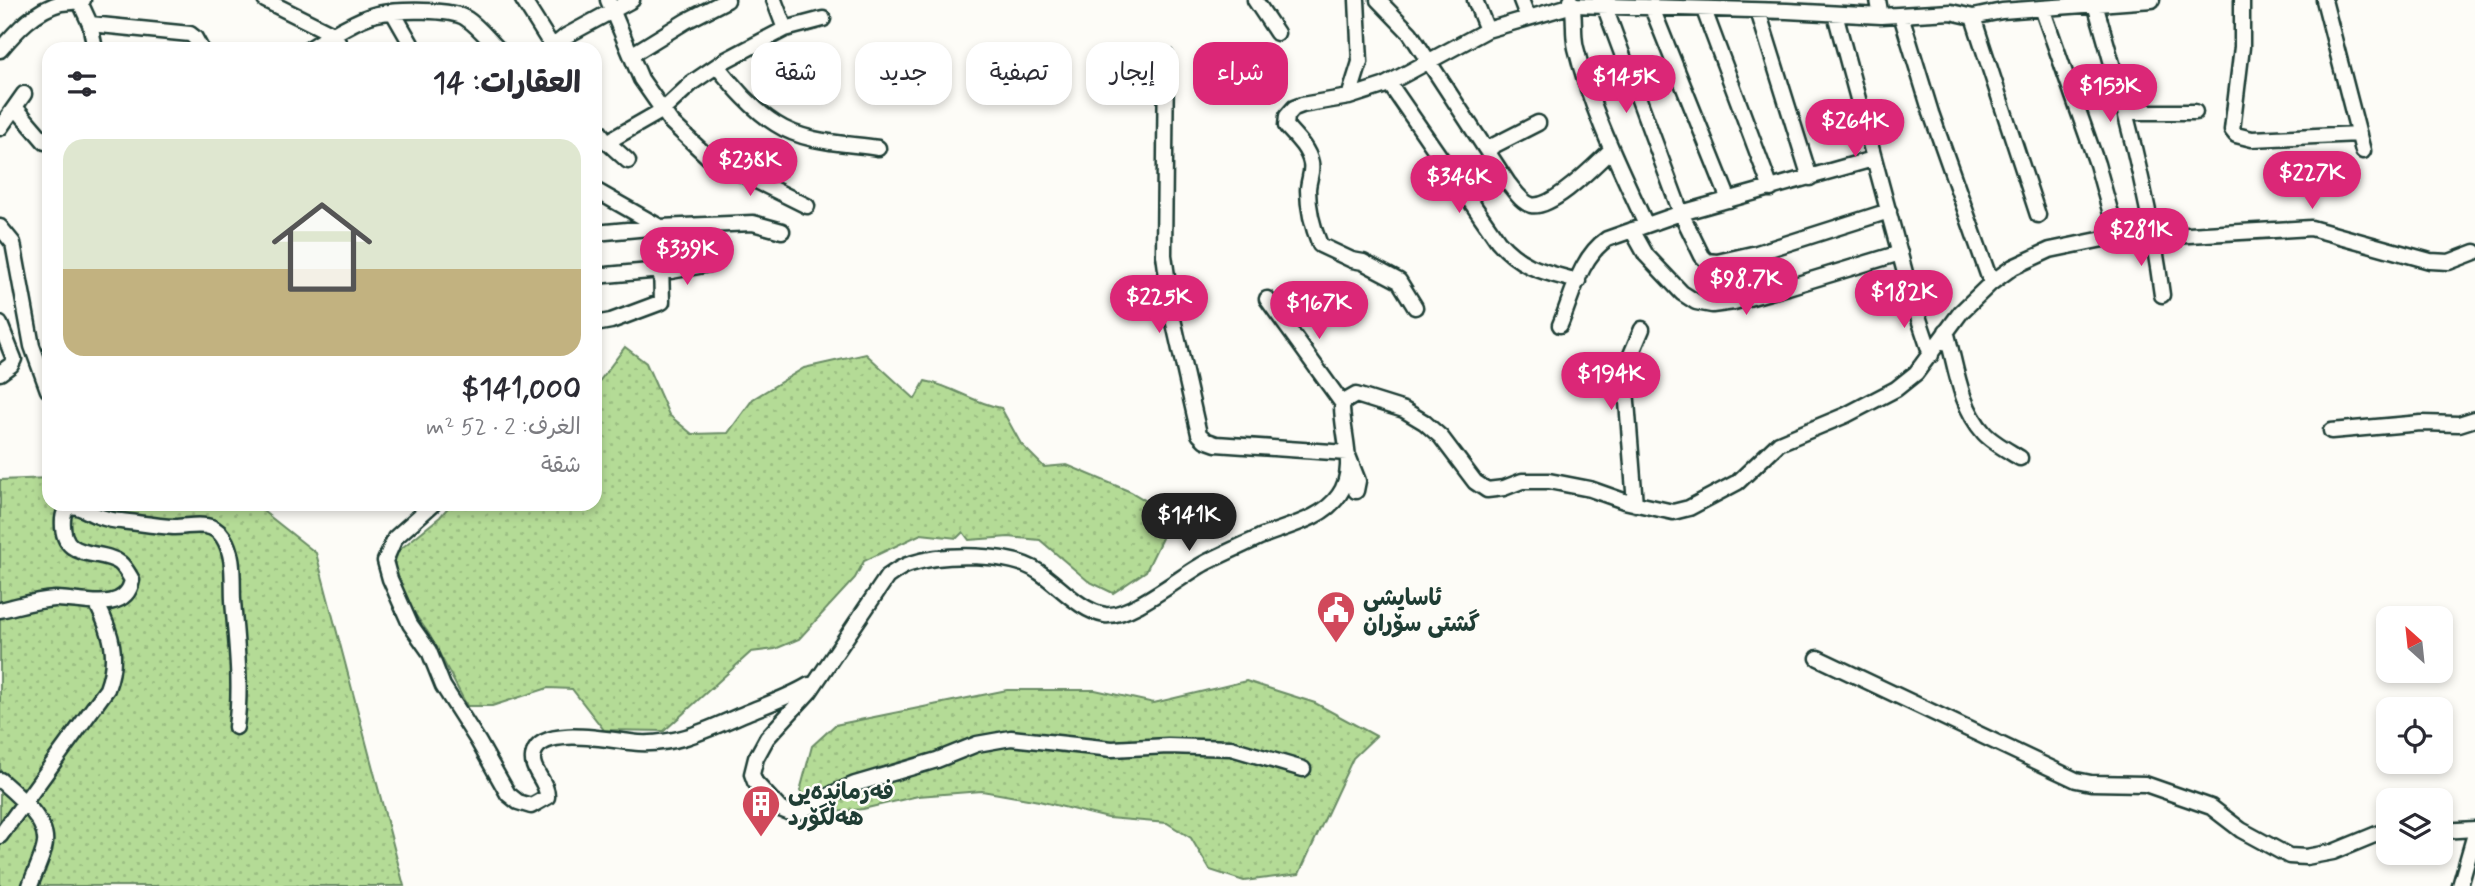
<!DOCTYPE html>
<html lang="ar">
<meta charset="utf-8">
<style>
body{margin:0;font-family:Mynerve,"Playpen Sans Arabic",sans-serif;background:#f7f7f7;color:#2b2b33;direction:rtl;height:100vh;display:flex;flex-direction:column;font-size:26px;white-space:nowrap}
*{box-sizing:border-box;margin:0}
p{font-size:23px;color:#7c7c81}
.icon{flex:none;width:38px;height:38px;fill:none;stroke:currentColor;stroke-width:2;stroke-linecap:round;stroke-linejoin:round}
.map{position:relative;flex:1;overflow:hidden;direction:ltr}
.side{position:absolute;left:42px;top:42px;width:560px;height:469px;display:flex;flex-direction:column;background:#fff;border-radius:21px;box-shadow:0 4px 10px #0003;direction:rtl}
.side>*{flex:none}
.top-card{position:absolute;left:623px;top:42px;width:665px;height:63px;direction:rtl;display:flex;gap:14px}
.needle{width:46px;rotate:333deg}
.controls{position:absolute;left:2376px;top:606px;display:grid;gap:14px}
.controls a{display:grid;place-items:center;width:77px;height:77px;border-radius:14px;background:#fff;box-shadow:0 4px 10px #0003;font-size:35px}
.price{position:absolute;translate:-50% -60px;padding:0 16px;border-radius:24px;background:#db2777;color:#fff;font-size:23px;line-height:46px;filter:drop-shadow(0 2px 4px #0008)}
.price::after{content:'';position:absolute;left:50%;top:42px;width:21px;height:16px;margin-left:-10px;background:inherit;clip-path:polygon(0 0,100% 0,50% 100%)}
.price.active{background:#222;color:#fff}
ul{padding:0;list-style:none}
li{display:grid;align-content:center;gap:14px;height:371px;padding:0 21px}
li span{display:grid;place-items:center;height:217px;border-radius:21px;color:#555}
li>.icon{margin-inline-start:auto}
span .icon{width:126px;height:126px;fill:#fffc;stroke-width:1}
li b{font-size:30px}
h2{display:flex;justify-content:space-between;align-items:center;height:84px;padding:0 21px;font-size:30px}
.chip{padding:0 24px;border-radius:21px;background:#fff;box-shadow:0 4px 10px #0003;font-size:24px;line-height:63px}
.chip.active{background:#db2777;color:#fff}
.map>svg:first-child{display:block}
.green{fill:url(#green-dots);stroke:#6a8c65;stroke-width:2}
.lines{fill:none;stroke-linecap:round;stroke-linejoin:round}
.minor-casing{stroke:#1f3d34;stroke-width:19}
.minor{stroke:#fdfcf7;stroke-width:14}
.labels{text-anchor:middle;stroke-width:5;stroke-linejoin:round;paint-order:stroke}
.poi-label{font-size:23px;font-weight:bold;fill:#1f3d34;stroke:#fdfcf7;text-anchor:start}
</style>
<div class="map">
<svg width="2475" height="886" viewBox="0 0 2475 886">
<defs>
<pattern id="green-dots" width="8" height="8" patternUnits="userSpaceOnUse" patternTransform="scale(1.75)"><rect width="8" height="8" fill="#b4db96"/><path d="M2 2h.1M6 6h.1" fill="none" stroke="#9abd82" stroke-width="1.8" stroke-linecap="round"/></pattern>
</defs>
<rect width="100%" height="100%" fill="#fdfcf7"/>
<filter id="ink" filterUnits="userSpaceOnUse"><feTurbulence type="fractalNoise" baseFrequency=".0143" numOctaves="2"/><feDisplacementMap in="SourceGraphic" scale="14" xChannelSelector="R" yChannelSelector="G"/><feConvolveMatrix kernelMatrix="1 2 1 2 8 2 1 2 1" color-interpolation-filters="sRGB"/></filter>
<g filter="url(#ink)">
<path class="green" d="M625,347L646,363L669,415L692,434L728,433L753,399L804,368L866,354L915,399L925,381C953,386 973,403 1001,408L1021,444L1044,467L1067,465L1131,492L1160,509L1162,538L1146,571L1113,593L1088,581L1040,540L1009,537L969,540L963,532L957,538L921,534L864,561L855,578L799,639L775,649L751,652L664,731L604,730L572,689L548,688L492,706H467L429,634L390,579L398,551L440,517L451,504H595V387Z
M49,478V504H254L316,553L404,886H0V480Z
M1246,681L1315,703L1376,736L1353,758L1299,874L1244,881L1210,870L1191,838L1167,823L1108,818L1039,801L982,791L918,796L863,809L818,814L800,791L812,746L835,725L1007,690H1095L1154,703Z"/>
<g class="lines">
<g class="minor-casing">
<path id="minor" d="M79,0L90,24L95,49
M265,0L333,34L309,49
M523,0L552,46
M608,0L641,79L671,122L708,157L807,206
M774,0L785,29
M1255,0L1277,33
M1378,0L1410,33L1508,183C1514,190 1521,202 1531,205C1552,210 1597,163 1611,150
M1475,0L1487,30
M1521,0L1528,18
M1571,0C1576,15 1572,33 1576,48C1591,110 1620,168 1646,225
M1878,0L1881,16
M2242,0V47L2232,130L2236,135L2252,139L2359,134
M2324,0L2363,151
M2095,4C2123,100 2149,196 2162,295
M1604,5L1681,213L1702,256L1707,261L1717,262L1757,253L1889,211
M1652,8L1729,200
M2042,8L2097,164L2111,214L2113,237
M1704,10L1771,189
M1758,11L1810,178
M394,14L414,49
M1835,14L1911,295L1931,355
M1901,15L1931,113L1991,283
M1973,17L2038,215
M90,24L190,34L195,38L201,49
M342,49L333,34C347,27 362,17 377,14C395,10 453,8 467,19C478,26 488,39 498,49
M550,49L566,36L632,0
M0,50C17,30 35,10 61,3C68,2 76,2 83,0
M631,55L686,21L727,0
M1166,56L1164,255L1173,319L1199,434L1205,440L1216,444L1347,453L1358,481L1356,491
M717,66C734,87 752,109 776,124C805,143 845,143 878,148
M1389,83L1498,241C1522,269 1545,272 1578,281
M1349,97L1360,62L1357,0
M15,107L45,142
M2125,112H2195
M595,126L607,142L628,161
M0,128L24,94
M607,142L663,110L693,82L724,61L785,29L823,19
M1487,149L1538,123
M595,190L660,227L662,302L611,321L595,324
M0,227L13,243L32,346L48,390
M1632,230L1646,255L1682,293L1696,302L1712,305L1734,302L1788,287L1900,253
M595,233L660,227L753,223L782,231
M595,276L661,270L671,271L710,264
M1267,299L1342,403
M1415,307L1399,281L1363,262L1352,260L1320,245C1313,228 1308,208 1308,190C1308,181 1313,172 1311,163C1308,148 1295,136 1286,126L1287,116L1294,108L1302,105L1349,97L1383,86L1487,30L1573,5L1787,11L1881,16L1951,12L1973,17L2002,11L2152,0
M0,324L14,359L11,365L0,373
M1560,325C1572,297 1580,257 1607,239L1681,213L1873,159
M1946,331C1956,365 1959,405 1984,433C1993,443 2009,451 2020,458
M2331,431L2421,423L2459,424L2475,419
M433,504L395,538L385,561L390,579L410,624L429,651L443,686L478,741L508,794L518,802L531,806L547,797C548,781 528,769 534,753C543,724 617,742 639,743C680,745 710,728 746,713C768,704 789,697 809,685
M1635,504L1625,376L1627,364L1642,329
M0,610C18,606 36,600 55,599C78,598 126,616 132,580C129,575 125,567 120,563C100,548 60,563 63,519C65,497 84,510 95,515C104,518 112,521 121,521C139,523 157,526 174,527C185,527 196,524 206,526C213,527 219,531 223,537C235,555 232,580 233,600C236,643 242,684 236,727
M1818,658L2076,780L2091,783L2145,784L2211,807L2241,830L2289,856L2306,857L2333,852L2389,829
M1303,769L1231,748L1168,746L1112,749L1011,738L977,744L937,760L855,784L834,793L799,812L790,813L780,809L755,782L752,774L756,758L767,738L810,691L887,577C894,572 902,566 910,564C942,553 1011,552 1039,572C1059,585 1080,611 1105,615C1131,618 1183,574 1207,562C1225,553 1243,545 1260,537C1286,526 1322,520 1339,495C1358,468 1341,433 1342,403L1356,395L1404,410L1424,422L1441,437L1475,482L1487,490L1504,488L1522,481H1549L1590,489L1624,501L1673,512L1689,508L1738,482L1779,443L1846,415L1896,389L1916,373L1961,312L1991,283L2013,267L2050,250L2113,237H2154L2311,228L2430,261L2449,262L2475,252
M0,780C16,794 48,820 45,843C44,855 34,874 30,886
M2441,831L2475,829
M0,836L107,689C119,657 112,634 97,604
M2460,886L2475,834"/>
</g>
<use href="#minor" class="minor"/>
</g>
</g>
<defs>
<g id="civic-pin" transform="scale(2.0125)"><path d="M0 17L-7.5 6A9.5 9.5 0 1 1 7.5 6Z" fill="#d1495b" stroke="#fdfcf7"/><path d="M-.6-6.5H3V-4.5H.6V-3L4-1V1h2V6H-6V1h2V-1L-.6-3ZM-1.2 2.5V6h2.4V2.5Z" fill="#fff"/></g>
<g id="building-pin" transform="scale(2.0125)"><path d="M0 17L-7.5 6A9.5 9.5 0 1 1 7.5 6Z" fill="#d1495b" stroke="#fdfcf7"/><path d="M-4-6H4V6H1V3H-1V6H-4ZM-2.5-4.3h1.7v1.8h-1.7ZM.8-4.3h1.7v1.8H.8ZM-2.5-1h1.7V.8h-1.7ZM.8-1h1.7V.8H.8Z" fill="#fff"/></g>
</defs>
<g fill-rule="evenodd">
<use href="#civic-pin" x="1336" y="610"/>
<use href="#building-pin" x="761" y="804"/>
</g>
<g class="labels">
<g class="poi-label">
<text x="1363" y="605">ئاسایشی<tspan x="1363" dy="26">گشتی سۆران</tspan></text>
<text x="788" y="799">فەرماندەیی<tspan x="788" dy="26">هەڵگۆرد</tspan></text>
</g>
</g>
</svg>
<div class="controls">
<a><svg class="needle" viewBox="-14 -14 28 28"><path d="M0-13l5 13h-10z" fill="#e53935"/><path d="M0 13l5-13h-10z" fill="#7c7c81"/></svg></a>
<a><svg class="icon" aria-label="locate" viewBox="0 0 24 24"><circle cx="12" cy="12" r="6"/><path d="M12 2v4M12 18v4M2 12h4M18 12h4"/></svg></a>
<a><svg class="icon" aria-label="layers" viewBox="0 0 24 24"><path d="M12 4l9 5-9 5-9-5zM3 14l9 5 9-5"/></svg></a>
</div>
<b class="price" style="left:1626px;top:115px">$145K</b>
<b class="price" style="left:2110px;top:124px">$153K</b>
<b class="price" style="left:1855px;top:159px">$264K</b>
<b class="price" style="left:750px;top:198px">$238K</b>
<b class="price" style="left:2312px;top:211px">$227K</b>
<b class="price" style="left:1459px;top:215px">$346K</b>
<b class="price" style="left:2141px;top:268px">$281K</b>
<b class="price" style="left:687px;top:287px">$339K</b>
<b class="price" style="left:1746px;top:317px">$98.7K</b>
<b class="price" style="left:1904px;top:330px">$182K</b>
<b class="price" style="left:1159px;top:335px">$225K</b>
<b class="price" style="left:1319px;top:341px">$167K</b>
<b class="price" style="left:1611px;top:412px">$194K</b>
<b class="price active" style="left:1189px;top:553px">$141K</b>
<div class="top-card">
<a class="chip active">شراء</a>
<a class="chip">إيجار</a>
<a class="chip">تصفية</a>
<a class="chip">جديد</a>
<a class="chip">شقة</a>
</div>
<section class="side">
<h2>العقارات: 14<svg class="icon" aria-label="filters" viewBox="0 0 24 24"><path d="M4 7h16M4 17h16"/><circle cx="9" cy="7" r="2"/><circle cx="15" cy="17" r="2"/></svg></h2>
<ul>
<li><span style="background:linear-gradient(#dfe7d0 60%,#c2b280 0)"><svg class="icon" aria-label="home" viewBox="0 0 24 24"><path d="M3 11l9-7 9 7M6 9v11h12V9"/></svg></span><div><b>$141,000</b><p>الغرف: 2 · 52 m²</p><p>شقة</p></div></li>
</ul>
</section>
</div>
